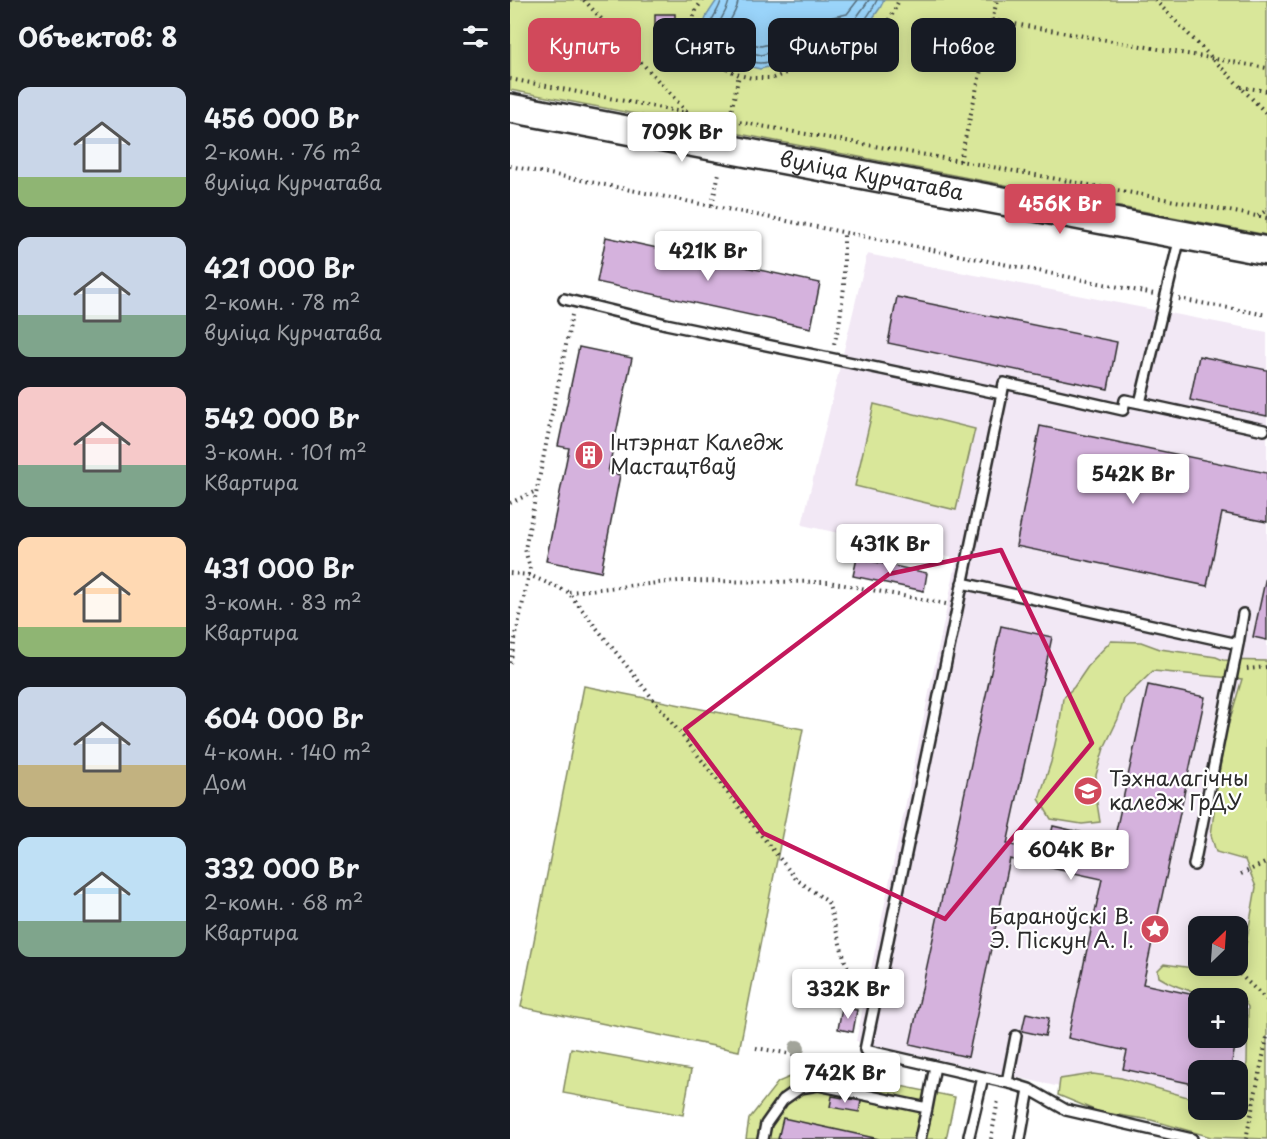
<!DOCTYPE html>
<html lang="ru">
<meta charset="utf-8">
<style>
body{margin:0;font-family:"Playpen Sans",sans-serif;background:#20242c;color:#f1f3f6;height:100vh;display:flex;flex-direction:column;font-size:22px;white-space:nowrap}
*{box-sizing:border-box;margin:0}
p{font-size:20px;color:#9ea1a6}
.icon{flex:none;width:33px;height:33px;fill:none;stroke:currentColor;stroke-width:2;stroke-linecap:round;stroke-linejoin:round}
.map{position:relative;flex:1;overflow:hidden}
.panel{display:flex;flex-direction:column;background:#171b24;width:510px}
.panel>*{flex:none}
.hud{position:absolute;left:18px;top:18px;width:570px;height:54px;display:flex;gap:12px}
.needle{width:39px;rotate:25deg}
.tools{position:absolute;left:678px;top:916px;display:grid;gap:12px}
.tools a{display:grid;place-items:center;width:60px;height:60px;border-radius:12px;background:#171b24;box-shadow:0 3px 15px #0003;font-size:30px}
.price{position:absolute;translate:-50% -51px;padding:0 14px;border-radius:6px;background:#fff;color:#222;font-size:20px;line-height:39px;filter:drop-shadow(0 2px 3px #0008)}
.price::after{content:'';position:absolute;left:50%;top:36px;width:18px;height:14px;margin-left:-9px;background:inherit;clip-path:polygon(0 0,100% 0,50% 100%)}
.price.selected{background:#d1495b;color:#fff}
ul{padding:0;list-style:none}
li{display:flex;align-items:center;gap:18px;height:150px;padding:0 18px}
li span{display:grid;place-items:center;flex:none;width:168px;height:120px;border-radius:12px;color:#555}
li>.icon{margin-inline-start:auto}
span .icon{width:72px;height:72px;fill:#fffc;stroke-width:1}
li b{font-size:26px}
h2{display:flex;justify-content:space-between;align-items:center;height:72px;padding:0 18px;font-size:26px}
.pill{padding:0 21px;border-radius:12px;background:#171b24;box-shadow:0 3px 15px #0003;font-size:21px;line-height:54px}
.pill.selected{background:#d1495b;color:#fff}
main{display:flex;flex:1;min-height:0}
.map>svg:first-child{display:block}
.built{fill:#f2e8f5;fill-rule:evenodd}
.green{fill:#d9e79a;stroke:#828962;stroke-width:1.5}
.water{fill:#9ad4fa;stroke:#6e90a7;stroke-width:1.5}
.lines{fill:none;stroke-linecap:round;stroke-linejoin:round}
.shore{stroke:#576f7e;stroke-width:1.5}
.building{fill:#d5b2dd;stroke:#2b2b2b;stroke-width:1.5}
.service-casing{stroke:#2b2b2b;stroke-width:14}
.secondary-casing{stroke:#2b2b2b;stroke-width:32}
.path{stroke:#2b2b2b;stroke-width:4;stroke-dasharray:1.5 4.5;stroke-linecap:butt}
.service{stroke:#fff;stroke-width:9}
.secondary{stroke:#fff;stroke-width:27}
.tree{fill:#a2a49a}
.marked{fill:none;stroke:#c2185b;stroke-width:4.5;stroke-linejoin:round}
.labels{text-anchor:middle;stroke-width:4.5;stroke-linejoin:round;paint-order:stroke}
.street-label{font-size:21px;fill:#2b2b2b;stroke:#fff}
.poi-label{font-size:21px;fill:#2b2b2b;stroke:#fff;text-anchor:start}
</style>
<main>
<section class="panel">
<h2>Объектов: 8<svg class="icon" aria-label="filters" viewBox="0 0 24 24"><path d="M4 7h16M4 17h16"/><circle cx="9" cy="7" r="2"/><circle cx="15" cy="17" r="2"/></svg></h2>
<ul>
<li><span style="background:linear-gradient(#c9d6e8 75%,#8fb573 0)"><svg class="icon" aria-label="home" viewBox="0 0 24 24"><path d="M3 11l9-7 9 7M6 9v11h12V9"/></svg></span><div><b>456 000 Br</b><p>2-комн. · 76 m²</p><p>вуліца Курчатава</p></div></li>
<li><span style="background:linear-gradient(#c9d6e8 65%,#7fa58c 0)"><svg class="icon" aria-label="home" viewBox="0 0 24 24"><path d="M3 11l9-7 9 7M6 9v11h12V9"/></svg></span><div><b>421 000 Br</b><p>2-комн. · 78 m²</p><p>вуліца Курчатава</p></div></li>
<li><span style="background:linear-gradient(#f6c9c9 65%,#7fa58c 0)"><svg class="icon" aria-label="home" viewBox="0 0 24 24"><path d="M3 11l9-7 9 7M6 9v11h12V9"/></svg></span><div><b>542 000 Br</b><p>3-комн. · 101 m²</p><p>Квартира</p></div></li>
<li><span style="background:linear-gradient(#ffd9b3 75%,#8fb573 0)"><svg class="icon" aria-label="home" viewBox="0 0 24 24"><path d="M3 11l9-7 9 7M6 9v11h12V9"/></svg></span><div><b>431 000 Br</b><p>3-комн. · 83 m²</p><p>Квартира</p></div></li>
<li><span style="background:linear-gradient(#c9d6e8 65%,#c2b280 0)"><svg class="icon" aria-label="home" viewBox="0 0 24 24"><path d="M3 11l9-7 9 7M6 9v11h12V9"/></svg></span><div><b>604 000 Br</b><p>4-комн. · 140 m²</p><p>Дом</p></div></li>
<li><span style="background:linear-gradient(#bfe0f5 70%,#7fa58c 0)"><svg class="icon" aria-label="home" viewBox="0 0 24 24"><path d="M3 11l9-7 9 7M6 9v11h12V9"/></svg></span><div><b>332 000 Br</b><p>2-комн. · 68 m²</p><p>Квартира</p></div></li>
</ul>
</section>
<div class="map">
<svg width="757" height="1139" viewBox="0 0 757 1139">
<rect width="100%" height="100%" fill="#fff"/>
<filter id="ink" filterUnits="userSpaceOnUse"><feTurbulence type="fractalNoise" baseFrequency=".0167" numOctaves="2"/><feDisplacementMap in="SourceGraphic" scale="12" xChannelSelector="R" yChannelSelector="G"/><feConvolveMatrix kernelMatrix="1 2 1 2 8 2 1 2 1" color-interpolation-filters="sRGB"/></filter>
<g filter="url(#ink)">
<path class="built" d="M357,254L757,332V1134L346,1041L447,559L292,525ZM688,927H728V966H688ZM688,999H728V1038H688ZM688,1071H728V1110H688Z"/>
<path class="green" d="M0,0H757V235L0,90Z
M364,404L465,429L446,510L345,486Z
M601,641L631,642L650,649L706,657L713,660L757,661V1139L701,1137L641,1120L589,1112L548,1095L550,1079L583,1074L611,1078L688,1100V1110H728V1096L732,1092L737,1063L738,1007L731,996C700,995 676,994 649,977L648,970L654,964L683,968L698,972L717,975L733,962L746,887L735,860L706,852L701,835L709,773L715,736L732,679L643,671L614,699L608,719L594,748L586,775L587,803L590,822L572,824L541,819L529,799L541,762L550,721L553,698L564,687L581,662Z
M74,686L293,729L229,1051L11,1007Z
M61,1048L181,1070L173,1115L53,1093Z
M301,1068L445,1097L436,1139H236L239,1119L268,1082Z"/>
<path class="water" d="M207,0H374L370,8L356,28L346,35L332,38L298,54L271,64L250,69L229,64L208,52L195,42L192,29L197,15Z"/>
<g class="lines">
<path class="shore" d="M211,0C210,12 193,25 201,38C204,44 213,48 219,52C228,57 239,62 249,63C269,64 308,42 327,34C333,31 339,32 345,29C355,23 362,10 367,0
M219,0C218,13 206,21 207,34L215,41L234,51L251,55L267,51L293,42L328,25L340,23L346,18L359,0
M228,0C228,12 218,19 217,30L238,43L251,46L264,43L290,33L323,17L337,14L348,0"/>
</g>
<path class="building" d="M145,14H165V47H145Z
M96,237L310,283L301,328L87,282Z
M387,297L607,342L598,389L378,343Z
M69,347L122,358L98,472L110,475L91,572L36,561L59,448L48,446Z
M689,356L757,370V416L680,400Z
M530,426L757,473V522L712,513L697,586L506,546Z
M347,558L417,573L414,591L343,576Z
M757,572V640L743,637Z
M491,626L542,637L497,844L523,850L526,836L540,839L543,826L604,840L638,685L695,697L633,984L703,999H688V1038H727L720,1071H688V1085L613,1069L617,1051L558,1038L592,879L500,859L458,1057L400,1044Z
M728,1004L734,1005L728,1035Z
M332,1008L347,1010L343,1032L328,1029Z
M516,1013L539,1018L535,1036L512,1031Z
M322,1096L351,1101L349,1112L320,1107Z
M273,1118L328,1130L369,1139H268Z"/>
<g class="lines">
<g class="service-casing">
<path id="service" d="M670,237L630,403L754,430
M54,299L156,324L492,394L355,1050L503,1084L519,1089L556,1110L682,1139
M492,394L494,383L613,410L615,400L630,403
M452,583L728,644L733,614
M684,865L728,644
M497,1082L506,1036
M417,1108L425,1066
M459,1136L473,1077
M253,1139L256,1124L273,1100L290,1088L308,1085L417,1108L410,1139
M510,1139L519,1089"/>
</g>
<g class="secondary-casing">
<g id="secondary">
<path id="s1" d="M0,108L757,251"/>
</g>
</g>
<path class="path" d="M0,0H5
M74,0L177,112
M193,0L187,8L181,24V40L194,57L229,75L242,78H263L288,68L315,52L354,42L370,30L381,17L389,0
M645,0L757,114
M482,20L757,68
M0,79L177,113L450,161L757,218
M731,87L757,91
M219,121L229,75
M450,161L487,0
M0,166L644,294
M202,205L209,173
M748,216L757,210
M669,299L757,315
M324,344L329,326L334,287V231
M0,503L26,491
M0,573L19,575L58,592L286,879L318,902L335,961L352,993
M59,592L168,581L319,582L436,604
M0,663L20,569L15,549L62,315
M737,669L757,667
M731,874L757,862
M721,966L757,1000
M246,1048L312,1059L350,1066
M481,1139L488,1100
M736,1139L757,1037"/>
<use href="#service" class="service"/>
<use href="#secondary" class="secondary"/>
</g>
<circle class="tree" cx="287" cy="1048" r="8"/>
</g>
<path class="marked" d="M491,550L582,743L435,919L253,833L175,729L379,574Z"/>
<defs>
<g id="building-disc" transform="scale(1.5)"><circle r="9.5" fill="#d1495b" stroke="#fff"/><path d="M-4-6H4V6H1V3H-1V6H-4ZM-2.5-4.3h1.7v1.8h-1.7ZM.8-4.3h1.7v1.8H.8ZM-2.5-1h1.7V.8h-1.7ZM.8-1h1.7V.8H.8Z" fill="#fff"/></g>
<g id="university-disc" transform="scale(1.5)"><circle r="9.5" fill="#d1495b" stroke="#fff"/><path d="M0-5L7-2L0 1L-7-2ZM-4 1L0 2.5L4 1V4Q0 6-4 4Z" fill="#fff"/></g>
<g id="sight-disc" transform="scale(1.5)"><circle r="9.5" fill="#d1495b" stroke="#fff"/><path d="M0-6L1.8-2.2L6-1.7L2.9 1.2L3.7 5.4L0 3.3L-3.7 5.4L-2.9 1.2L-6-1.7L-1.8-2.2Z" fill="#fff"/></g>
</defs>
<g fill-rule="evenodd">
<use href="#building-disc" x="79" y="455"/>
<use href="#university-disc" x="578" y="791"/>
<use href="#sight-disc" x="645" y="929"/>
</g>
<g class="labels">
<g class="street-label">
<text dy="7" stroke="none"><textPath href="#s1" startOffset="368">вуліца Курчатава</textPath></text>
</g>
<g class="poi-label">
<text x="100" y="450">Інтэрнат Каледж<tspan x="100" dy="24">Мастацтваў</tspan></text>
<text x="599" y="786">Тэхналагічны<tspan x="599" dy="24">каледж ГрДУ</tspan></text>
<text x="624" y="924" text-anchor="end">Бараноўскі В.<tspan x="624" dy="24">Э. Піскун А. І.</tspan></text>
</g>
</g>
</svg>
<div class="tools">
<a><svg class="needle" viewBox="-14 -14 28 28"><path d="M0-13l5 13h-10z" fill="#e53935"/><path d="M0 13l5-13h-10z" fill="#9ea1a6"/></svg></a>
<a>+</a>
<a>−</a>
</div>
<b class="price" style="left:172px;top:163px">709K Br</b>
<b class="price selected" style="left:550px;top:235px">456K Br</b>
<b class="price" style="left:198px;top:282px">421K Br</b>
<b class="price" style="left:623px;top:505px">542K Br</b>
<b class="price" style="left:380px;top:575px">431K Br</b>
<b class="price" style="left:561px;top:881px">604K Br</b>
<b class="price" style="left:338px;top:1020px">332K Br</b>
<b class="price" style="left:335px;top:1104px">742K Br</b>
<div class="hud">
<a class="pill selected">Купить</a>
<a class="pill">Снять</a>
<a class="pill">Фильтры</a>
<a class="pill">Новое</a>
</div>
</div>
</main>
